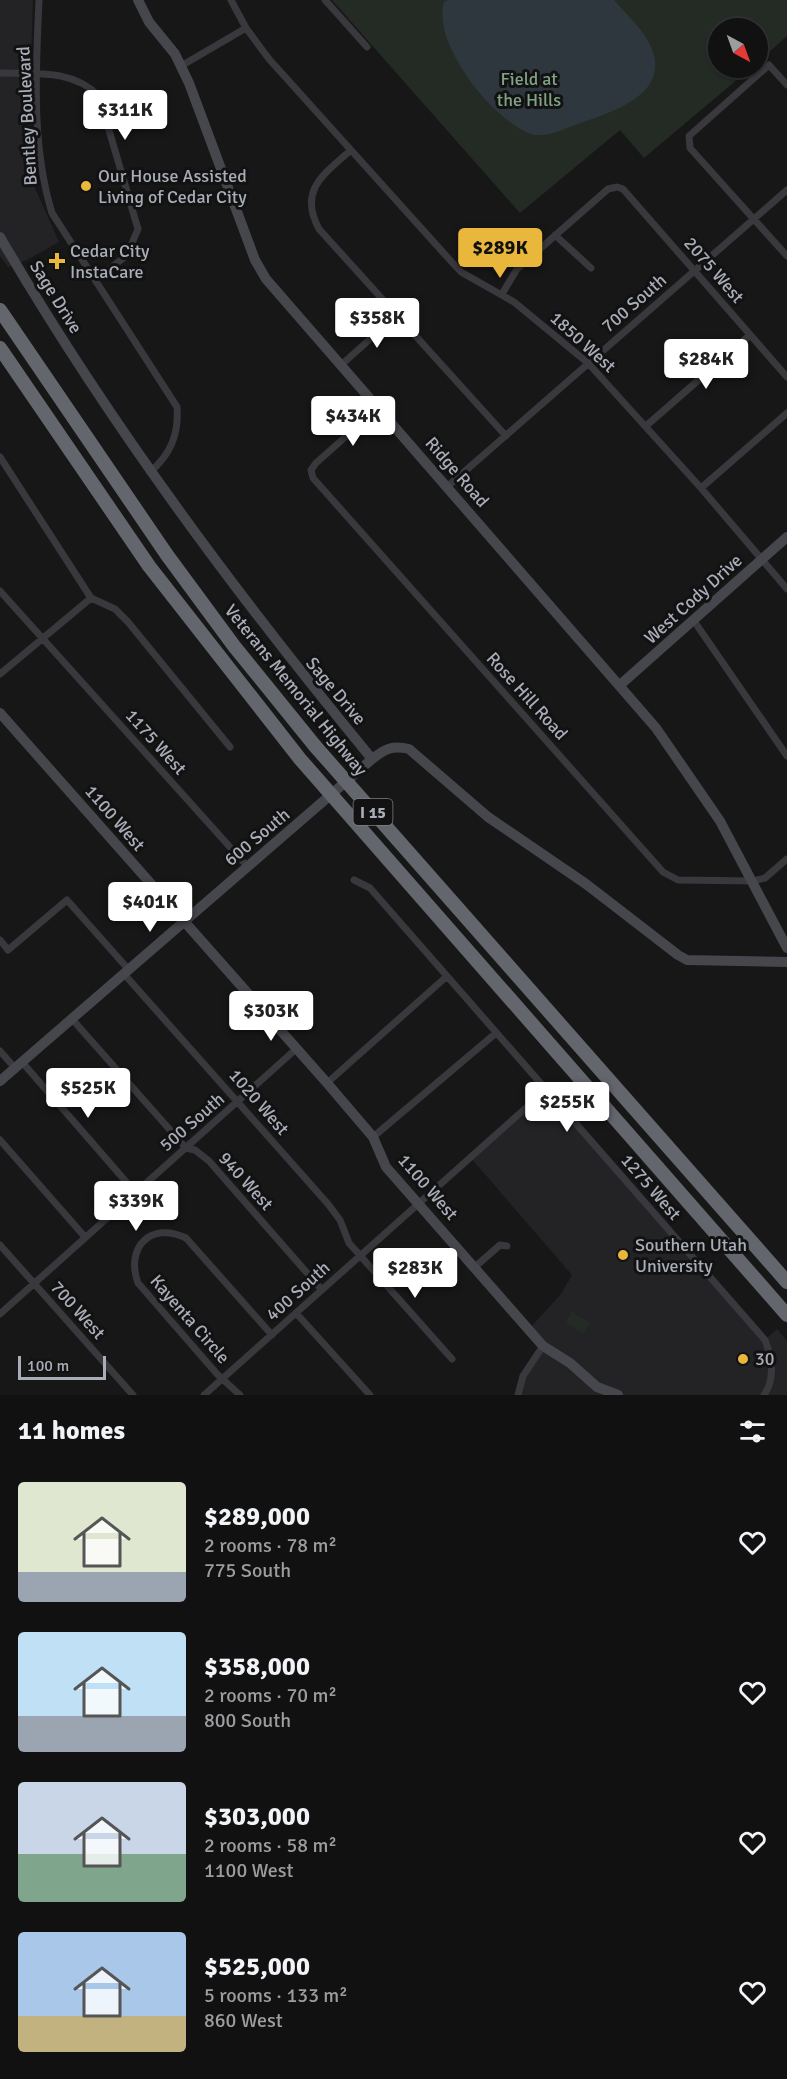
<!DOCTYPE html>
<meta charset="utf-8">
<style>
body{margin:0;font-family:Signika,sans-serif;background:#1e1f20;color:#f1f3f6;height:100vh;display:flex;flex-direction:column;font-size:22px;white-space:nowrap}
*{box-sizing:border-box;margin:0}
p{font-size:20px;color:#9c9d9f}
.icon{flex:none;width:33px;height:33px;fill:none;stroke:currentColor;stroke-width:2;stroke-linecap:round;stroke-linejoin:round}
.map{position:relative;height:1395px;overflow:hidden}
.drawer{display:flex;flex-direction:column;background:#111112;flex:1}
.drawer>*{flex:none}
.needle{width:39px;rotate:139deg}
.fabs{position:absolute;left:708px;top:18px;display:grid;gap:12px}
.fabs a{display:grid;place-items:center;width:60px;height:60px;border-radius:50%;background:#111112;box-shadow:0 2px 4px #0004,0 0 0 2px #303132;font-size:30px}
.scale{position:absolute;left:18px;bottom:15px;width:88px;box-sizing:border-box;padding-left:6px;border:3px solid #a9adb8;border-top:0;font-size:16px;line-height:21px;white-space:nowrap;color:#a9adb8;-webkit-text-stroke:4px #121213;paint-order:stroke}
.price{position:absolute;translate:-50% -51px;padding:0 14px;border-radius:6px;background:#fff;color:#222;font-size:20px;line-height:39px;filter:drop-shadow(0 2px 3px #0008)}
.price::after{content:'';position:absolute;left:50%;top:36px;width:18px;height:14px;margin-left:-9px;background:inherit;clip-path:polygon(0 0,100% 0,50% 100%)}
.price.selected{background:#eab73d;color:#111}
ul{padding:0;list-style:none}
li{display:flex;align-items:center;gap:18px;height:150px;padding:0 18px}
li span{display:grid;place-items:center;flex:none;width:168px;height:120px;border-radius:6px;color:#555}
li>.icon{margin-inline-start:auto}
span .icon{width:72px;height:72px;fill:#fffc;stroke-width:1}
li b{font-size:26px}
h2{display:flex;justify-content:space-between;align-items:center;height:72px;padding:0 18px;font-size:26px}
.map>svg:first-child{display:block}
.built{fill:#232325}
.green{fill:#232b24}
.water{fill:#2f373e}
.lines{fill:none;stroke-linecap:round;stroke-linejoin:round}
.street{stroke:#38383d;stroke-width:7}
.secondary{stroke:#46474d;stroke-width:10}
.highway{stroke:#64666e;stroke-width:14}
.poi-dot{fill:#eab73d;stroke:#121213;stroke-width:2}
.labels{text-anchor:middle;stroke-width:6;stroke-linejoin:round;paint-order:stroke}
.shield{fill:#121213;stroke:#7c7e86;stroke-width:1.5}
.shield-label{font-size:16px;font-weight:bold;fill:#a9adb8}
.park-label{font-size:18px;fill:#81a284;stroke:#121213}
.street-label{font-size:18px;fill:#a9adb8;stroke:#121213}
.poi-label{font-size:18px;fill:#a9adb8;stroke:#121213;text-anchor:start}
</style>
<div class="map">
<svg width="787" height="1395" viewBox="0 0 787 1395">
<rect width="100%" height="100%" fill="#171718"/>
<path class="built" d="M0,0H33L30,86L34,186L59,242L27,260L8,267L0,256Z
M546,1090L766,1339L777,1329L787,1341V1395H518L520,1385L543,1346L529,1329L561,1294L572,1275L470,1157Z"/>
<path class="green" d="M332,0H787V36L758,62V28H718V68H751L644,158L620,130L520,213Z
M573,1309L575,1314L590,1323L584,1334L566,1323Z"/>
<path class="water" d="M449,0H614C625,13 641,27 649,43C675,92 615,111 581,123C564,128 546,140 528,133C491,117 432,44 444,2Z"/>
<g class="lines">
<path class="street" d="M39,0C36,70 31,145 52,213L177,407C179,434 171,454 150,472
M231,0L246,28L269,59L449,259L461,272L514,302L588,363L701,488L787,589
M325,0L367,47
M181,66L246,28
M0,73C35,74 73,69 99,96L138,229L127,255L96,280
M787,85L769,65L689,136L690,148L787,256
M351,150C324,174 298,190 319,229L506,436
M555,235L591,268
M502,294L517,269L608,189L617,187L623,189L787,377
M340,366L398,314
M378,408L316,463L311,470L313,478L663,872L678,880L753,881L765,878L787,859
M646,426L750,335
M0,457L91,598
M448,486L787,190
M701,488L787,413
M0,591L247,866
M91,598L115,609L128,622L230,747
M694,621L787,756
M0,674L91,598
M354,880L370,888L765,1340C772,1358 776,1378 764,1395
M0,940L8,950L67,900L129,970
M124,974L328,1204L340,1220L349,1243L452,1359
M72,1019L186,1148L195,1150L209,1161L322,1290
M0,1051L15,1068
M22,1062L135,1192
M327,1083L446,977
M373,1137L496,1033
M0,1140L85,1237
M0,1245L133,1395
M476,1266L500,1245L507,1246
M296,1313L370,1395
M0,1314L296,1049
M204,1395L546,1090
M240,1395L217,1374L138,1283C125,1247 151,1221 186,1238L272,1335
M518,1395L523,1376L543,1346"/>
<path class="secondary" d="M138,0L149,22L175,54L189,83L255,260L266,279L656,728L720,821L787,948
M0,237C108,422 236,594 372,759
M620,685L787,537
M0,713L327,1083L373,1137L386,1167L543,1346L570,1363L597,1387L618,1395
M0,1081L372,759C385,749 392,745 409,749L488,817L586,884L678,955L687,960L787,962"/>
<path class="highway" d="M0,310L167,555L234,646L315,746L787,1282
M0,348L149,566L300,759L787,1315"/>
</g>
<g class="poi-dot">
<circle cx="86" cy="186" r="6"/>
<path d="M54 252h6v6h6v6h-6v6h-6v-6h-6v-6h6z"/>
<circle cx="623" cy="1255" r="6"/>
<circle cx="743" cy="1359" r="6"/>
</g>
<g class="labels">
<rect class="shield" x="353.5" y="799" width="39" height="26" rx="4.5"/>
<g class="shield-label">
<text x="373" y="818">I 15</text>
</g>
<g class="park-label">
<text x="529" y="85">Field at<tspan x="529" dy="21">the Hills</tspan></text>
</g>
<g class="street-label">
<text transform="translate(27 116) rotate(-93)" y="6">Bentley Boulevard</text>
<text transform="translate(714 270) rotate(49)" y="6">2075 West</text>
<text transform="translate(56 297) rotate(58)" y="6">Sage Drive</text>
<text transform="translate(634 303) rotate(-41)" y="6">700 South</text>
<text transform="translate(583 342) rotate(42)" y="6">1850 West</text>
<text transform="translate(457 472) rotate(49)" y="6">Ridge Road</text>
<text transform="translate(693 599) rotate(-42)" y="6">West Cody Drive</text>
<text transform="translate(296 690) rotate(51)" y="6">Veterans Memorial Highway</text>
<text transform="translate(336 691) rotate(50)" y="6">Sage Drive</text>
<text transform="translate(527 696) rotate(48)" y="6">Rose Hill Road</text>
<text transform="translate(156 742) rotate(48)" y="6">1175 West</text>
<text transform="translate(115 818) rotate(49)" y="6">1100 West</text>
<text transform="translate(257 837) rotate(-40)" y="6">600 South</text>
<text transform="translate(259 1102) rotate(49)" y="6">1020 West</text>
<text transform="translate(192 1122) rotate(-41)" y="6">500 South</text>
<text transform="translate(246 1181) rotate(48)" y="6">940 West</text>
<text transform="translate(428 1187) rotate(49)" y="6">1100 West</text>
<text transform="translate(651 1187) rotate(49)" y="6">1275 West</text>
<text transform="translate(298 1291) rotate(-42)" y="6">400 South</text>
<text transform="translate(78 1310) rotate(48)" y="6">700 West</text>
<text transform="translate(190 1319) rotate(49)" y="6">Kayenta Circle</text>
</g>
<g class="poi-label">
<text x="98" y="182">Our House Assisted<tspan x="98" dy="21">Living of Cedar City</tspan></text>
<text x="70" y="257">Cedar City<tspan x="70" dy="21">InstaCare</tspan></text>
<text x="635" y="1251">Southern Utah<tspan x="635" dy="21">University</tspan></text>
<text x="755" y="1365">30</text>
</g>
</g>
</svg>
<div class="fabs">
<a><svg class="needle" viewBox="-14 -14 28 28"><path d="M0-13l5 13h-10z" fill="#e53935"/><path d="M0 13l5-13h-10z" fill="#9c9d9f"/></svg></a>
</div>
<div class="scale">100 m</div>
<b class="price" style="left:125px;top:141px">$311K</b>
<b class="price selected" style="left:500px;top:279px">$289K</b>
<b class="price" style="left:377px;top:349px">$358K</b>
<b class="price" style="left:706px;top:390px">$284K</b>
<b class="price" style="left:353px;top:447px">$434K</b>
<b class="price" style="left:150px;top:933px">$401K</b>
<b class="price" style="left:271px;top:1042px">$303K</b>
<b class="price" style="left:88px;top:1119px">$525K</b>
<b class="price" style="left:567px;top:1133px">$255K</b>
<b class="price" style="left:136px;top:1232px">$339K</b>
<b class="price" style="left:415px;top:1299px">$283K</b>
</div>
<section class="drawer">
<h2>11 homes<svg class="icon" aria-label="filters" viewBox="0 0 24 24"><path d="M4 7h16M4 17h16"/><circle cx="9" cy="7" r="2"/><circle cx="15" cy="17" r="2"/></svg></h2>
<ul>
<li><span style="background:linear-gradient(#dfe7d0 75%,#9aa5b1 0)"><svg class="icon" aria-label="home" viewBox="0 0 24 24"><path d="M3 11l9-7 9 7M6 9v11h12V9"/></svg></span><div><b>$289,000</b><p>2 rooms · 78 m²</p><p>775 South</p></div><svg class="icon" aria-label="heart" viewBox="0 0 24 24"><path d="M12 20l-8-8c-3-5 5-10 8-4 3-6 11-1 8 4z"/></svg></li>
<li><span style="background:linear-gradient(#bfe0f5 70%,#9aa5b1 0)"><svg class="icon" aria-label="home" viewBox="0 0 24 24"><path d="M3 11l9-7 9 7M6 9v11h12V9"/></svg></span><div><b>$358,000</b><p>2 rooms · 70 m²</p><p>800 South</p></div><svg class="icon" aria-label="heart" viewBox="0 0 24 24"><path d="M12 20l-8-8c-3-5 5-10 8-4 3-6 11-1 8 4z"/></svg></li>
<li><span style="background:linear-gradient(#c9d6e8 60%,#7fa58c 0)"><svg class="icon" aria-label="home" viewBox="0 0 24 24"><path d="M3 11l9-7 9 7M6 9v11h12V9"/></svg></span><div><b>$303,000</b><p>2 rooms · 58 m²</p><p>1100 West</p></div><svg class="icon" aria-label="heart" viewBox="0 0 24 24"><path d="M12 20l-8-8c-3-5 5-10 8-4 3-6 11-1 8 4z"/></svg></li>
<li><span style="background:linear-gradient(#a9c7e8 70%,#c2b280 0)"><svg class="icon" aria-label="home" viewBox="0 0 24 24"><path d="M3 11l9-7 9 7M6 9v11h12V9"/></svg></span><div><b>$525,000</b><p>5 rooms · 133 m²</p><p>860 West</p></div><svg class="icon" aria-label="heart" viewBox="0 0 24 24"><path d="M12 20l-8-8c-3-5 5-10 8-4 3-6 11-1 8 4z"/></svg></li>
</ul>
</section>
